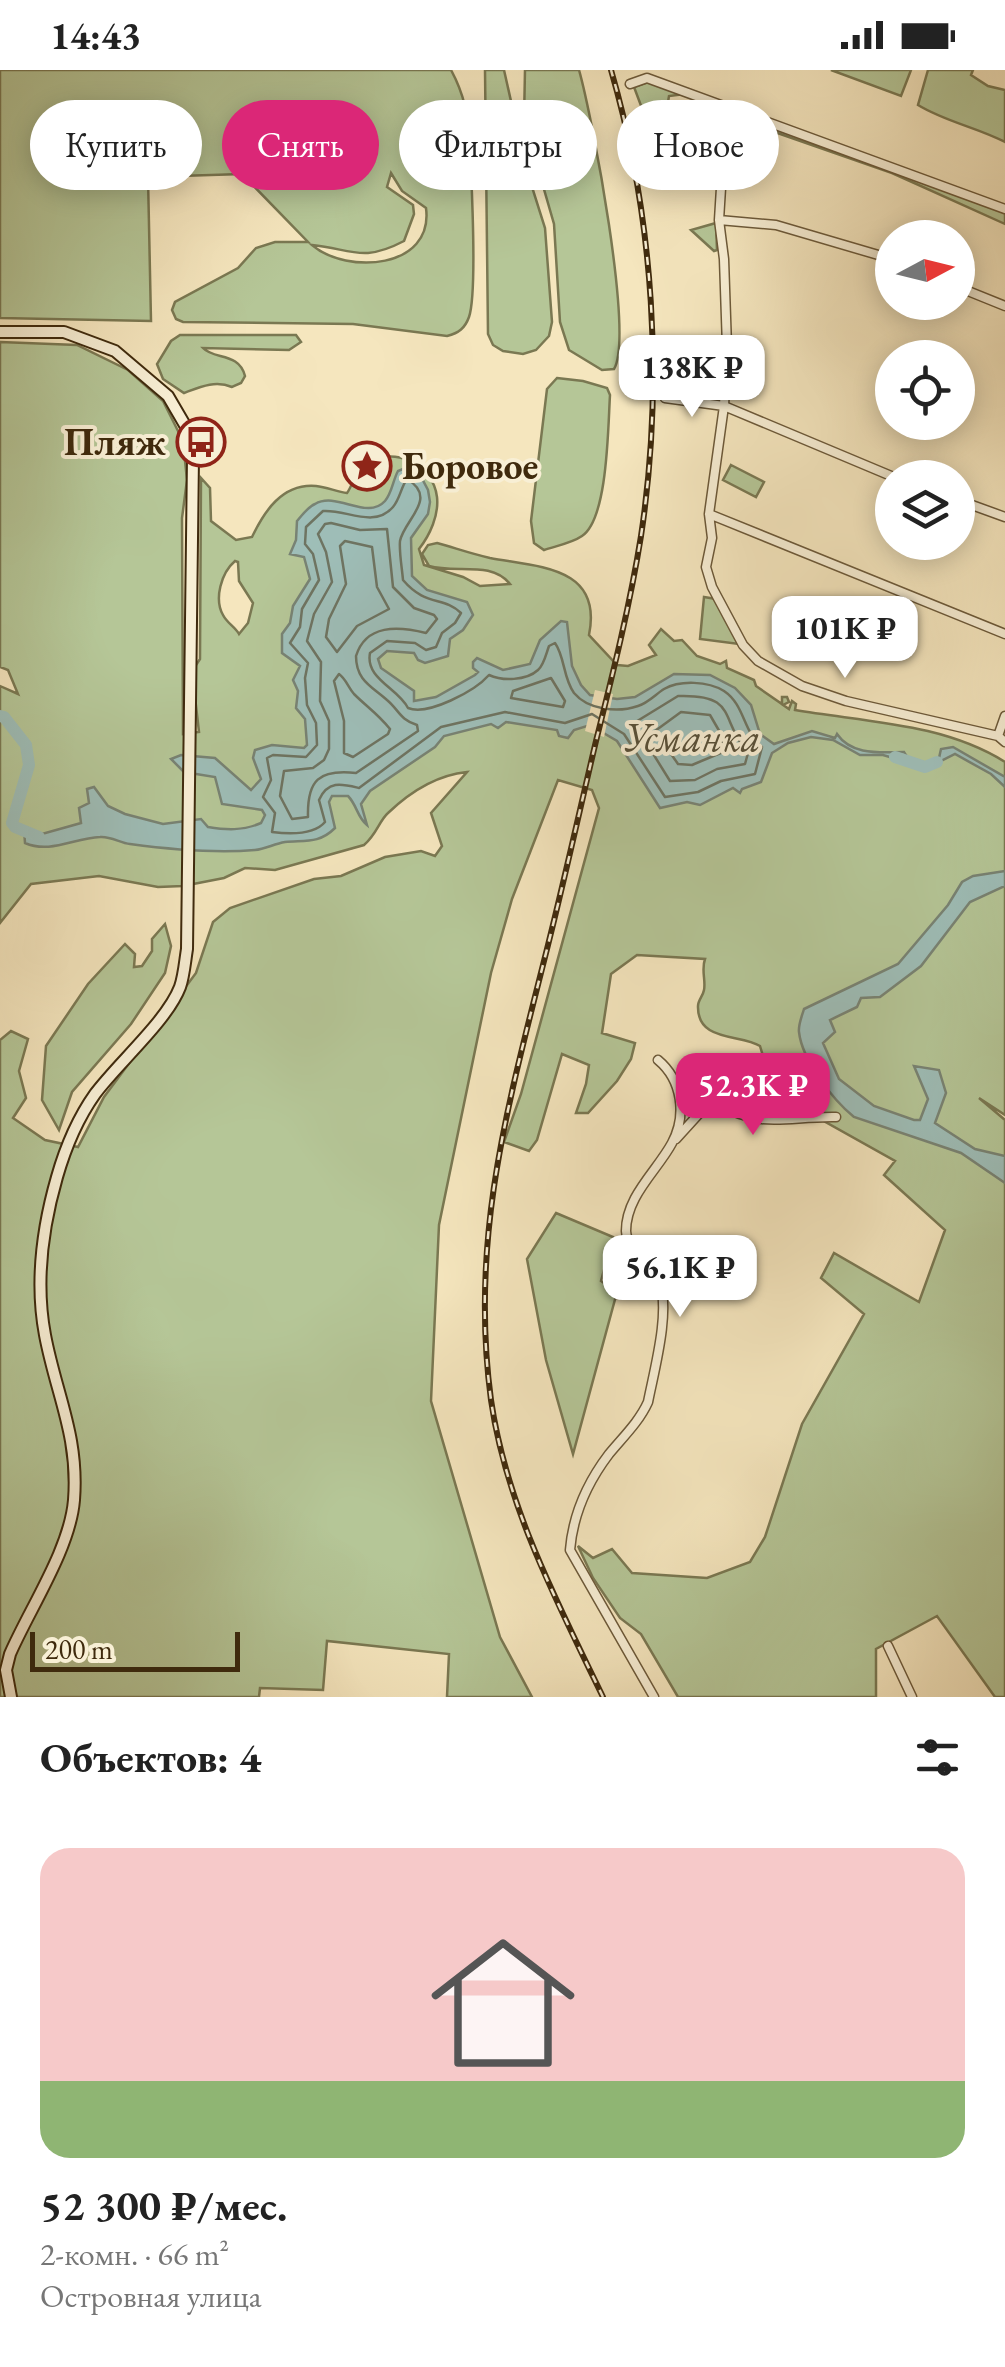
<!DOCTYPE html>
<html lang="ru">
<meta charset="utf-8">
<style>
body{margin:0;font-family:"EB Garamond",serif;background:#f2f2f2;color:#222;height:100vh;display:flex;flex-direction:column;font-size:38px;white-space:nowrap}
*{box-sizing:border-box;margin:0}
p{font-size:32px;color:#767676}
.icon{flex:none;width:55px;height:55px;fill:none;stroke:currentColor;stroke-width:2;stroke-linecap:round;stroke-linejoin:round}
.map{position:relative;height:1627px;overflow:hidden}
.panel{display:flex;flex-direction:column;background:#fff;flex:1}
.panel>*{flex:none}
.banner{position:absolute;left:30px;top:30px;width:945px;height:90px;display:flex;gap:20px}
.needle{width:65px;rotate:83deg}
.fabs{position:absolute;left:875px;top:150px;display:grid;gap:20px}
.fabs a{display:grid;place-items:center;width:100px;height:100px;border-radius:50%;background:#fff;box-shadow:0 5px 25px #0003;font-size:50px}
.scale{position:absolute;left:30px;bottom:25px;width:210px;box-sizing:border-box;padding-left:10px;border:5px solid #3f2a0d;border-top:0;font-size:28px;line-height:35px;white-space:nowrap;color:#3f2a0d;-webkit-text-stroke:8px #f8efd5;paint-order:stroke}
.price{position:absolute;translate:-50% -85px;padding:0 22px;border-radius:20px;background:#fff;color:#222;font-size:32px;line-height:65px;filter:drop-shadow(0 2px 5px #0008)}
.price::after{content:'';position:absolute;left:50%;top:60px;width:30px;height:22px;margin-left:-15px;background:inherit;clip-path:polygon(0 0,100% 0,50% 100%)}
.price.on{background:#db2777;color:#fff}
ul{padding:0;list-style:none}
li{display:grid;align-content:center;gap:20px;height:530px;padding:0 40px}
li span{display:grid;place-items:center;height:310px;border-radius:30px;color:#555}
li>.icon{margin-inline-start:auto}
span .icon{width:180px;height:180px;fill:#fffc;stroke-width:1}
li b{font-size:42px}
h2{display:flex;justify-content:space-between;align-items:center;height:120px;padding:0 40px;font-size:42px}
.tag{padding:0 35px;border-radius:45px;background:#fff;box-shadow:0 5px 25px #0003;font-size:35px;line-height:90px}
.tag.on{background:#db2777;color:#fff}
.status{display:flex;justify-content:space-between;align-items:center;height:70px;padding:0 50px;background:#fff;direction:ltr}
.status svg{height:28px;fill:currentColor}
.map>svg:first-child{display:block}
.green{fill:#b5c697;stroke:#7a7852;stroke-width:2.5;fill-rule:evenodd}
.water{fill:#9ebeb8;stroke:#788374;stroke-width:2.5}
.pier{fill:#f5e6be}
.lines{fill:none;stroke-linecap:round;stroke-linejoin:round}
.shore{stroke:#6e7462;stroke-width:2.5}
.river{stroke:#9ebeb8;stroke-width:12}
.street-casing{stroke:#6c5939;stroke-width:11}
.secondary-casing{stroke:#3f2a0d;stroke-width:14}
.street{stroke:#f8efd5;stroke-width:8}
.secondary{stroke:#f8efd5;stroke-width:10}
.rail-casing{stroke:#3f2a0d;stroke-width:6}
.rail{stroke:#f8efd5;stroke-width:2.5;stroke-dasharray:8;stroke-linecap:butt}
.labels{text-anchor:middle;stroke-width:8;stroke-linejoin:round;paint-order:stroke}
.poi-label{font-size:38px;font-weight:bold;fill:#3f2a0d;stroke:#f8efd5;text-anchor:end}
.water-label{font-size:40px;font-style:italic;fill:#574f38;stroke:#f8efd5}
</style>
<div class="status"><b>14:43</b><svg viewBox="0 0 49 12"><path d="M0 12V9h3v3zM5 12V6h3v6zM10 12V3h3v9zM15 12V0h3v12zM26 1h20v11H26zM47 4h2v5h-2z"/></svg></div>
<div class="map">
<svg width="1005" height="1627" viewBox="0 0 1005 1627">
<rect width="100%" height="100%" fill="#f5e6be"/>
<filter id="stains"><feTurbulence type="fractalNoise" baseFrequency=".002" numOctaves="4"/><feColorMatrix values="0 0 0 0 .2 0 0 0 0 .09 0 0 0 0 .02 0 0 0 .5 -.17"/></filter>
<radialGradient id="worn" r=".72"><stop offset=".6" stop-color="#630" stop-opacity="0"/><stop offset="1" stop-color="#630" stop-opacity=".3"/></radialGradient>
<path class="green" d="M0,0H451C457,11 462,24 465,36C471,67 478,221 469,247C465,258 459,263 447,266L353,254L183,252L176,249L172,240L175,232L238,198L256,178L275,172H308L242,104L148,107L151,251L0,248ZM391,103L402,121L426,138C434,199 347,205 312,175C352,179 362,193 404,171L414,144L413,135L387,117Z
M485,0H504L526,98L545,158L552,252L549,266L536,280L523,284L503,281L493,275L488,264Z
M525,0H579C592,46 634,265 614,299L602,300L569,280L560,252L554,154L524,50Z
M831,0H911L901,26Z
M928,0H973L971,5L988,16L1005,20V72C976,57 946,52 918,35Z
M648,12L685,24L669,26L667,38L646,49L634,17Z
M698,45L707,48L691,51L696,108L668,112L659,53L662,50Z
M753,50L1005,141V154L892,103L746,52Z
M716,153L717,180L714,181L691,160Z
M180,265H296L301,272L289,280L203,278C214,290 239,282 245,306L241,313L232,317C215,310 200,317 184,323L163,309L157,294L171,271Z
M0,272L77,275L128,300L163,331L183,371L187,410L182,448L183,664L199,662L192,601L200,589L201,408L210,418L211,451L236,470L252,467C264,442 282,413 316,416C327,417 337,422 347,423C353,415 354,403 363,396C391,374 433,393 437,427C439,445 430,465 419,479L424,495L463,507L480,516L510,514C491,490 456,504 429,496L422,484L428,475L437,473C455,478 472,484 490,488C538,497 603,496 589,565L617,595L628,596L656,585L649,575L661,559L674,571L682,570L697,586L720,594L726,591L727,598L754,610L756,616L782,634V627H787L789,632L783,635L789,639L792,631L796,634L795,640C865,652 943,653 1005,692V1045L979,1028L1005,1050V1627H995L937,1546L876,1579V1627H678L641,1564L620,1548L593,1508L578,1476L593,1488L612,1479L632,1503L707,1508L750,1492L765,1467L802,1354L864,1244L821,1208L834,1183L919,1232L945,1160L884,1105L895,1091L822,1050L776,987L763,986L760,976C740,964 697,972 698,936C698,930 703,926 704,920C706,910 701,900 705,889L637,885L611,904L602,963L635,973L631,989L617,1011L588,1043H576L586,1014L589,995L562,984L537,1070L529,1081L504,1072L521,1024L599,738L592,720L558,710L512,829L491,903L439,1155L431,1331L500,1567L532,1627H447L449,1584L327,1571L323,1620L260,1618L259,1627H0V970L11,961L28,969L19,1001L26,1028L13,1048L45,1070L78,1077L104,1027L196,903L213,852L230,838L314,809L341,806L385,787L421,781L435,786L442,776L431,743L467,702C437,705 410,722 388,743C379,751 377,764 364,775L275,800L245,798L224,808L183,816L158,817L99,806L31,814L0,853V616L18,624L8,600L0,597ZM235,491L238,492L239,511L253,533L248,553L239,564C235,557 227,553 223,545C214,529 221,503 235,491Z
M557,308L583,311L607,318L610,325C608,356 608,449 582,466C572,473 556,476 544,480L534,473L531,451L547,319Z
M731,395L764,412L756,427L723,410Z
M704,527L716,529L739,574L700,569Z
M165,854L171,876L165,903L131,954L72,1022L59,1060L42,1030L46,976L88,914L125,874L135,884L134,897L142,896L152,881V869Z
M556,1143L613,1167L601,1211L617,1222L573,1384L546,1290L527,1189Z"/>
<path class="water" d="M405,398L419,403L428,420L430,432L428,444L411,468L412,506L427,520L467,532L473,545L463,560L450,569L448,586L425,593L418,590L414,583L387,581L378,589L381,598L414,621V631L436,627L475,605L478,602L473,598V592L477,588L503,600L530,594L540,570L561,551L567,552L572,596L581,615L590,625L617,629L635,627L674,604L710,605L735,618L751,635L760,664L774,674L812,661L835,668L837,664C852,686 881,682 904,682C912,697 926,694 939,688L941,679L953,677L1005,707V717L991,704L955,684L927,698L883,685H860L833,670L811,667L788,673L772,683L761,712L742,719L740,723L733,718L700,735L687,732L660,738L617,671L590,655L574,660L568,668L559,666L557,660L506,652L498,658L491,654L444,666L435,677L370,721L361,734L367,755C357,747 357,735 348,726H332L329,732L335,758C319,774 305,770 285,772C274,774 265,779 255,780C218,783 167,779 130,774C120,773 111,766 100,767C74,768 50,784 25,773L24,759L42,764L81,753L79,738L89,733L87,719L94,717L108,736L125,744L163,754L201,749L208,757C226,760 243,761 261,753L265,745L262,740L222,734L215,707L184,702L171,689L181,685L215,688L251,720L261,709L253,688L255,680L272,675L304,678L307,675L305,649L296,638L298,621L293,610L300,596L282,583V564L290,553L293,536L310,509L304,487L290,484L296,470L297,451C302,445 308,437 315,434C337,421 367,451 385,431C392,423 393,410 398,401Z
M1005,801V816L970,832L921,896L880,927L861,928L857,937L830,950L835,962L823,973L839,1009L874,1036L914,1050H920L928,1029L914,996L939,1000L946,1023L935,1053L975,1079L1005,1086V1113L961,1083L854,1047C833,1030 802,990 799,962C798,955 802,946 804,939L898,894L948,835L962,812L973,806Z"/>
<path class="pier" d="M595,620L613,624L604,667L585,661Z"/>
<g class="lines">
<path class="shore" d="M407,409C439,428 404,450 400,471C399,482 402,498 403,510C426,537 443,526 461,543L455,553L442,563L436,577L426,580L415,573L387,571L370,583C365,609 398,618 408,638C428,646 475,621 489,605C502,611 526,611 538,600C544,595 546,584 549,576L555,573C565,587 563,608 574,623C588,640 618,643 638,636C648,633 656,624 664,619C680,610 708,611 724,621C745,635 743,662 762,677L755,704L721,711L698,722L665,727L624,664L592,644L565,653L505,642L441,657L359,718C342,714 328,710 319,730L325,752C314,765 288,764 272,762L275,743L263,727L271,710L267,688L273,685L306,687L317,675L316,653L307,635L305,608L308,593L290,573L300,557L302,539L319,510L313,484L305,474L306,457L323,441C346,439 374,459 393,437C400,429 401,417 407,409Z
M331,453L360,460L387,459L393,517L414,538L434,545L437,549L426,563C398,556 366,554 356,586C356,610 371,616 387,630C399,640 400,650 417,655L418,661L356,703C319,699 307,710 308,747L292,749L280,726L284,701L313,698L324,690L329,679V651L320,631L321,592L307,571L314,544L332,512L326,482L318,464L325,454Z
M345,471L372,477L377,517L389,539L357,556L337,582L326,567L329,549L346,514L340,476Z
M339,604C346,609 348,617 354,624C367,637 377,643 390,659L388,664L353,687L344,683V651L334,611Z
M551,608L565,631L563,637L511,628L513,621Z
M678,626C739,624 719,650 748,683L745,694L717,699L695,710L670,711L634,653Z
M681,642L710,645L721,664L723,682L692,695L678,694L655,661Z"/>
<path class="river" d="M0,646L4,647L26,675L29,695L12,753L15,757L39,767
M895,687L925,697L937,692"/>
<g class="street-casing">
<path id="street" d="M630,14L647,8L1005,139
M726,38L719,150L724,189L727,277L724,336L709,444L712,468L706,497L712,517L743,575L758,591L802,616L846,631L998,666L1005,672
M719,150L776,155L892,189
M958,217L1005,236
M665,328L724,336L896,408
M958,430L1005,447
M709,444L1005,564
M998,666L1005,646
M676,1069L706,1036L716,1033C763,1060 786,1046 836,1047
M888,1576L912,1627
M654,1627L570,1480C573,1444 587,1413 609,1384C623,1367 639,1352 648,1332C654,1301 671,1240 659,1211C652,1192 627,1181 626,1161C626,1126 657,1101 672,1073C687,1045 682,1010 658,990"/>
</g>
<g class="secondary-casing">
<path id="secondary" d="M0,262H64L115,281L168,326L189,362L193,387L187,879C185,891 184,906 180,917C167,951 118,993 95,1024C78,1048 65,1079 57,1107C42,1159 35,1212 45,1265C56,1324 79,1366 74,1430C70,1479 30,1538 10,1584L6,1600L11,1627"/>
</g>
<use href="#street" class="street"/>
<use href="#secondary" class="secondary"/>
<g class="rail-casing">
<path id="rail" d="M603,1627C557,1532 506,1435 491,1330C469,1167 509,1031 548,875C565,807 580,739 596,671C613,603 630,535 641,466C664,313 654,148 611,0"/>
</g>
<use href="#rail" class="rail"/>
</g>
<defs>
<g id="bus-ring" transform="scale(2.5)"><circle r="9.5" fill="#f8efd5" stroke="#8f2418" stroke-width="1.5"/><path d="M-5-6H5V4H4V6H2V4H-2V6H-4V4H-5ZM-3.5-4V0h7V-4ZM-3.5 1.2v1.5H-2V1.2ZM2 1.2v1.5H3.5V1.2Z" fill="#8f2418"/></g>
<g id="sight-ring" transform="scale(2.5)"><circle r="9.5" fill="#f8efd5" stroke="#8f2418" stroke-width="1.5"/><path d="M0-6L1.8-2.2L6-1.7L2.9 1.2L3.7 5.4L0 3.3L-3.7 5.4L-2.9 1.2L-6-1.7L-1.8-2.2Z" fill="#8f2418"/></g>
</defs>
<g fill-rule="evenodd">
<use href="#bus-ring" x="201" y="372"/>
<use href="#sight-ring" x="367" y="396"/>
</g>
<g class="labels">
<g class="poi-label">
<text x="166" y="385">Пляж</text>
<text x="402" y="409" text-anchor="start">Боровое</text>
</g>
<g class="water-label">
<text x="692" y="681">Усманка</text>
</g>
</g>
<rect width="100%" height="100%" filter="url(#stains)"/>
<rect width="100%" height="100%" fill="url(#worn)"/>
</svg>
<div class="fabs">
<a><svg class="needle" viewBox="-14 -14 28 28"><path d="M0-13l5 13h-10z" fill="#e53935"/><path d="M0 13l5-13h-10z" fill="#767676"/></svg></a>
<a><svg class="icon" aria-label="locate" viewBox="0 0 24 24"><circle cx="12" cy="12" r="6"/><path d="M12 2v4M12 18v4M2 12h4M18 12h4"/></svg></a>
<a><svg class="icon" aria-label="layers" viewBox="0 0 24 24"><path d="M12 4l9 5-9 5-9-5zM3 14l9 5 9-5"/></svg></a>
</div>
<div class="scale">200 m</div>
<b class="price" style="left:692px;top:350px">138K ₽</b>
<b class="price" style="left:845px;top:611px">101K ₽</b>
<b class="price on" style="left:753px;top:1068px">52.3K ₽</b>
<b class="price" style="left:680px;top:1250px">56.1K ₽</b>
<div class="banner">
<a class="tag">Купить</a>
<a class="tag on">Снять</a>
<a class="tag">Фильтры</a>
<a class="tag">Новое</a>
</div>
</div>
<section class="panel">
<h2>Объектов: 4<svg class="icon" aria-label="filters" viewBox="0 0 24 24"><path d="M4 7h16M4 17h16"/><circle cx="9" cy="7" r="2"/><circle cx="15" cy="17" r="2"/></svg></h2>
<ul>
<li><span style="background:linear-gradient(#f6c9c9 75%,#8fb573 0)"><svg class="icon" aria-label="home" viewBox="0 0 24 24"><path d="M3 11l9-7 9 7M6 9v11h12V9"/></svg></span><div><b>52 300 ₽/мес.</b><p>2-комн. · 66 m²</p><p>Островная улица</p></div></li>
</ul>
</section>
